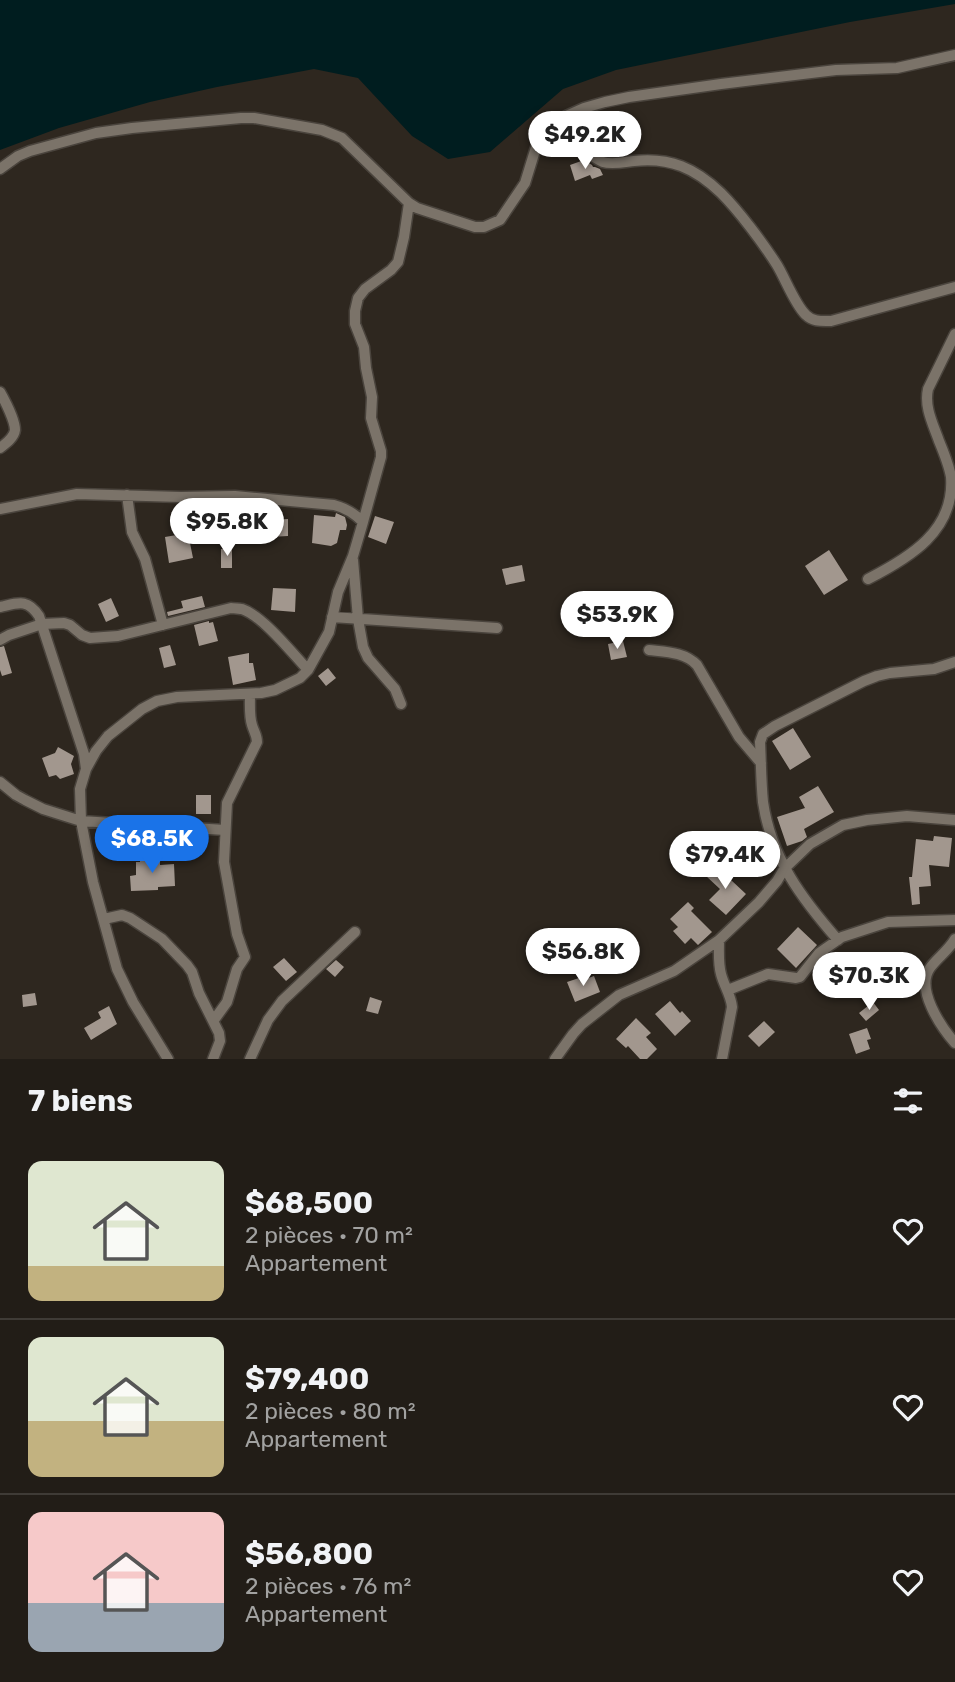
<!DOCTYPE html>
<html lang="fr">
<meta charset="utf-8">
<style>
body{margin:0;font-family:Rubik,sans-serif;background:#2e2a24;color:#f1f3f6;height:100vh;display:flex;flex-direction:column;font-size:26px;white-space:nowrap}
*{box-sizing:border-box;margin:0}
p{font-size:23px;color:#a2a2a1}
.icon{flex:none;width:38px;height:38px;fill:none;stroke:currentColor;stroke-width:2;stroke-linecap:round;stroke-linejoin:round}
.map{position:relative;height:1059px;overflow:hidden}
.details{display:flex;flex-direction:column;background:#221d17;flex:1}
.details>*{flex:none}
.price{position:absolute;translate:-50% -60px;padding:0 16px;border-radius:24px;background:#fff;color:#222;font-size:23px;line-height:46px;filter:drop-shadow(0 2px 4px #0008)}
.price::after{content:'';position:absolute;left:50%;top:42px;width:21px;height:16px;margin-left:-10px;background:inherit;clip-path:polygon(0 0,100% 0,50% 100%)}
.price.selected{background:#1a73e8;color:#fff}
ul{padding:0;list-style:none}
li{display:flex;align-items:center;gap:21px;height:175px;padding:0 28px}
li+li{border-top:2px solid #3f3b36}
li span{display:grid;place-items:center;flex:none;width:196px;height:140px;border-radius:14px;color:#555}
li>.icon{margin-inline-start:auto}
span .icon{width:84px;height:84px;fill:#fffc;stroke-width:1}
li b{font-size:30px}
h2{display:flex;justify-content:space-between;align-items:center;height:84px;padding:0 28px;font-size:30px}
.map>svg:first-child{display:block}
.water{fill:#001d1f}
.building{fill:#a2978e}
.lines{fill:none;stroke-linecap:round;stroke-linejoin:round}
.minor-casing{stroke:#4a443d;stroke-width:13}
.minor{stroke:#7b7369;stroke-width:10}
</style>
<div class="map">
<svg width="955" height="1059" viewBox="0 0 955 1059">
<rect width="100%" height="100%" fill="#2e271f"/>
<path class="water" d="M0,0H955V4L850,22L616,70L563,89L490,152L448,159L412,136L358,78L314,69L217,87L150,102L59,128L0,150Z"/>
<path class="building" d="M584,160L592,165L593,167H595L600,169L603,175L592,179L590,175L575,181L570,165Z
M263,506L271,507V520L288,519V536L270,537L263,533L250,532L249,507Z
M336,513L345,517L347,525L346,530H340L337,543L331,546L312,543L314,515L335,517Z
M375,516L394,522L386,544L368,537Z
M188,533L193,558L169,563L165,537Z
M221,549H232V568H221Z
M829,550L848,580L824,595L805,566Z
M522,565L525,581L506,585L502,569Z
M273,588L296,589L295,612L271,610Z
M202,596L205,607L168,616L167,612L183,608L181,601Z
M111,598L119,616L106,622L98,604Z
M209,621V623L213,622L218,641L199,646L194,625Z
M623,641L627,657L611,660L608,644Z
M170,645L176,665L164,668L159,648Z
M4,646L12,673L2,676L0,670V647Z
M249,653V663H253L256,680L233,685L228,657Z
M328,668L336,678L326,686L318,676Z
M793,728L811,757L790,770L772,741Z
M58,747L74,756L71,764L74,774L60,779L56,775L49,777L42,758L55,753Z
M818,786L834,812L804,829L807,837L802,841L787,846L777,817L805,808L799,797Z
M196,795H211V814H196Z
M934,836L952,838L949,867L929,865L931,886L919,887L920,904L912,905L909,877H912L916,839L933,841Z
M160,856V865L174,864L175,886L158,887V890L131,891L130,876L136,875V862H140V857Z
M716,866L746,894L726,915L709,900L720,889L706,876Z
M688,902L694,908L691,911L712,932L698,945L691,938L685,944L673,931L678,927L670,919Z
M798,927L817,945L796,968L777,949Z
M284,958L297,972L286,981L273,967Z
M336,960L344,967L335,977L326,969Z
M594,976L600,992L575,1002L567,982L579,978L580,981Z
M35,993L37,1005L23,1007L22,995Z
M370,997L382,1001L378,1014L366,1011Z
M670,1001L680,1013L682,1011L691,1021L675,1036L655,1014Z
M873,1002L879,1010L866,1021L859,1013Z
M109,1006L117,1024L91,1040L84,1028L101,1018L98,1012Z
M636,1018L651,1033L646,1037L657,1049L647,1059H640L628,1046L626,1048L616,1039Z
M764,1021L775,1032L759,1047L748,1036Z
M867,1028L871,1039L867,1040L870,1049L856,1054L849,1034Z"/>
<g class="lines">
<g class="minor-casing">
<path id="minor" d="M547,131C557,140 568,142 580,148C587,152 595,159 603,162C612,165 625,162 634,161C670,157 695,168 721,193C739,211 763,243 777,265C785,278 795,305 806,315C813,322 822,321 831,321L955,287
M0,169L18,156L30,151L96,133L132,128L241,118H254L322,130L342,138L409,203L417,208L475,227H484L500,220L525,183L537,144L547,131L566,116L584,108L605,102L629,97L721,84L836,70L897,68L955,55
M0,392C5,401 15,421 15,430C14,438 5,444 0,448
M127,495L132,532L145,559L163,625
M0,509L77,494L181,497L235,496L334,505C346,508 354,513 363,522L353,556L338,592L329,632L308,670L300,678L275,690L261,693L177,697L157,701L142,709L108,736L96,751L86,769L80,789L81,821L93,882L117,969L133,1002L168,1059
M363,522L381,457V451L371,418L372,397L366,368L364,347L355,324V311L358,298L365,289L391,270L398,262L404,237L409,203
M353,560L358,619L363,647L368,658L395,689L401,704
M868,579C909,558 955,531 951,477C949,465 944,453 939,441C933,424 924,407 928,389L955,334
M0,607C18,603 27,598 39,616L84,754L86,769
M332,617L497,628
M0,640L9,635L42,624L64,623L70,625L82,635L90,638L118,636L231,608C233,608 240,609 242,609C263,616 293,654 308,670
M649,650C666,652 685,652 697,665L739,737L761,763
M0,782L16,795L25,800L43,809L81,821L225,830
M104,919L122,915L130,918L162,939L187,965L192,972L199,993L219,1033L220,1041L213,1059
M955,939C948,951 937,958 930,968C915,989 941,1027 955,1043
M719,940C719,951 718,963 721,974C724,986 731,995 732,1007L722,1059
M838,940C802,899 771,858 763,802C761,782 761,762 760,742L763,734L775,726L864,681L877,676L890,673L934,669L955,662
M728,990L768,974L796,978L800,977L819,953L842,937L888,922L955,920
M214,1020L227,1002L237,969L245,957L237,934L224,862L227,803L257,742C257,735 254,732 252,725C249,716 250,704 250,694
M250,1059L268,1020L282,1001L355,932
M555,1059L573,1034L582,1024L619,995L674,971L719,940L759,902L777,881L784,869L810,844L843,825L867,820L907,816L955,820"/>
</g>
<use href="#minor" class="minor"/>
</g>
</svg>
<b class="price" style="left:585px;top:171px">$49.2K</b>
<b class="price" style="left:227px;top:558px">$95.8K</b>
<b class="price" style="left:617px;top:651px">$53.9K</b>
<b class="price selected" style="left:152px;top:875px">$68.5K</b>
<b class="price" style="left:725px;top:891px">$79.4K</b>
<b class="price" style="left:583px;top:988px">$56.8K</b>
<b class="price" style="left:869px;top:1012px">$70.3K</b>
</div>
<section class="details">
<h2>7 biens<svg class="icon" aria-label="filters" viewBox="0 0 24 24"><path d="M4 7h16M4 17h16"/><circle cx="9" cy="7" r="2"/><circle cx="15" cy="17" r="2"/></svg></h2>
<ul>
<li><span style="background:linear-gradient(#dfe7d0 75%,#c2b280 0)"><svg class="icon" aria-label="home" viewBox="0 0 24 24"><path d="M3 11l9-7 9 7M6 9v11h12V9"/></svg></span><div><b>$68,500</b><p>2 pièces · 70 m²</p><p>Appartement</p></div><svg class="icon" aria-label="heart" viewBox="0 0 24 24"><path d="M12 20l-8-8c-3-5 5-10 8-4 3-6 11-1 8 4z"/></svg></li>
<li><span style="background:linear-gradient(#dfe7d0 60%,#c2b280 0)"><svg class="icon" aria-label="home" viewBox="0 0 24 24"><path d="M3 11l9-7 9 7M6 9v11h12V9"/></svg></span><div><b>$79,400</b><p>2 pièces · 80 m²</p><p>Appartement</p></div><svg class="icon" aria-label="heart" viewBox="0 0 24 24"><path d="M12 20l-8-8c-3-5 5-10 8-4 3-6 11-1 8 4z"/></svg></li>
<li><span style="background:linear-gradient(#f6c9c9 65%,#9aa5b1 0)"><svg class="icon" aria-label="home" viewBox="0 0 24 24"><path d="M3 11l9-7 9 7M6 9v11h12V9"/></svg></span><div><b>$56,800</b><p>2 pièces · 76 m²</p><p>Appartement</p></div><svg class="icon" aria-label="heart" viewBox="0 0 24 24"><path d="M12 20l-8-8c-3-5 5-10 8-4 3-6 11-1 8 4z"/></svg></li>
</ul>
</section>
